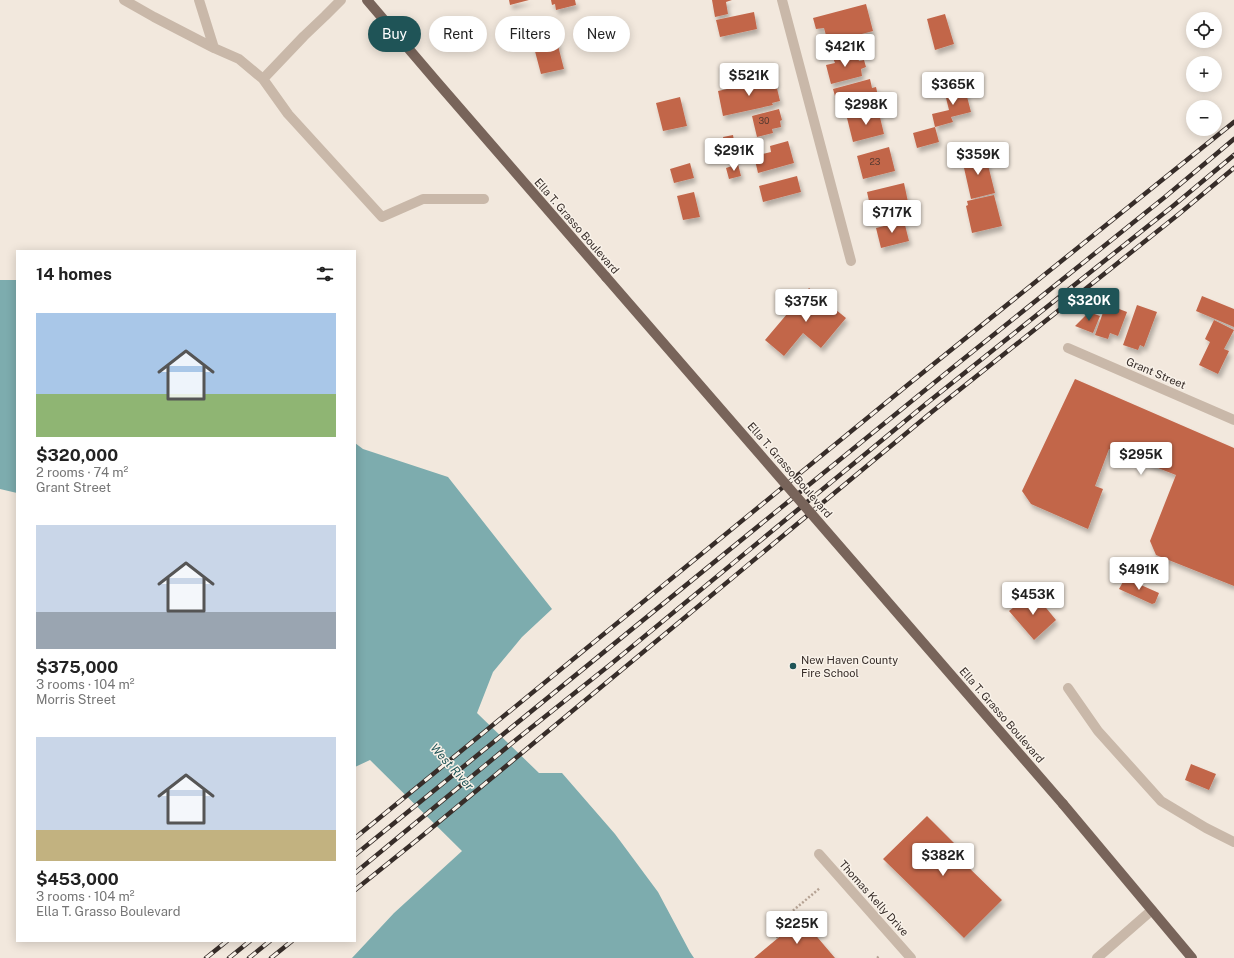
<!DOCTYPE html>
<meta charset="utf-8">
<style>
body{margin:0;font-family:"Public Sans",sans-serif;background:#f2f2f2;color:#222;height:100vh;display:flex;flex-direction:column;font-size:15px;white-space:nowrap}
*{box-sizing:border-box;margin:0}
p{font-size:13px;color:#767676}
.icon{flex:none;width:22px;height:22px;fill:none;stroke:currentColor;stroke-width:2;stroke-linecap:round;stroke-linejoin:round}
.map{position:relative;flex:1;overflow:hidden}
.details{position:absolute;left:16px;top:250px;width:340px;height:692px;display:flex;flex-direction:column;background:#fff;border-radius:0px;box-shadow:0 2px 10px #0003}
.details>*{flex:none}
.guide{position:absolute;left:368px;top:16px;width:380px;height:36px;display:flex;gap:8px}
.controls{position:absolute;left:1186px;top:12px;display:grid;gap:8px}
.controls a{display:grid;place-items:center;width:36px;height:36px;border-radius:50%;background:#fff;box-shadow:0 2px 10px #0003;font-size:20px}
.price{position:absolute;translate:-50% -34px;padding:0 9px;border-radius:4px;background:#fff;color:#222;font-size:13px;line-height:26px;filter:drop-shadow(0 1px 2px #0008)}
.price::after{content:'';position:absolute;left:50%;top:24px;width:12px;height:9px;margin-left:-6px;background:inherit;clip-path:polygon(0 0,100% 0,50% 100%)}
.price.selected{background:#1f5457;color:#fff}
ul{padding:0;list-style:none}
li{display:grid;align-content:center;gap:8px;height:212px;padding:0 20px}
li span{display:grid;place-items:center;height:124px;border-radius:0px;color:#555}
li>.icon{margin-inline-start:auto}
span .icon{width:72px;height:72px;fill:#fffc;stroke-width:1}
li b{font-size:17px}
h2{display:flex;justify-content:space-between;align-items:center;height:48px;padding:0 20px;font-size:17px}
.chip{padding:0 14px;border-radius:18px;background:#fff;box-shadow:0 2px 10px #0003;font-size:14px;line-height:36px}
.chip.selected{background:#1f5457;color:#fff}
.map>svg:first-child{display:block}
.water{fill:#7dacae}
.building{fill:#c2664a;filter:url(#shadow)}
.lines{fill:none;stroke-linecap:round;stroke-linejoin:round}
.path{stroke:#b5a293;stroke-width:2.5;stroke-dasharray:2 2;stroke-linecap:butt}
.minor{stroke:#c9b8a9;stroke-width:10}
.major{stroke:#78645a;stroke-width:10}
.rail-casing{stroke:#372d29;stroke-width:4.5}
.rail{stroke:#f9f2e9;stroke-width:3;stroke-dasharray:9;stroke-linecap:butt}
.major-bridge{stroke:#78645a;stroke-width:10}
.poi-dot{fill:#1f5457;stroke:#f9f2e9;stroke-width:1.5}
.labels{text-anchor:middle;stroke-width:3;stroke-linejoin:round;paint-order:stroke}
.number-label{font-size:9px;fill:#5a3b31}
.street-label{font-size:11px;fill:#372d29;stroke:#f9f2e9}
.poi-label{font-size:11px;fill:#372d29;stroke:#f9f2e9;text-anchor:start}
.water-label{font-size:12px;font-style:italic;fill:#1f5457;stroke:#f9f2e9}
</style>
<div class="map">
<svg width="1234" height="958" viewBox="0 0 1234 958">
<defs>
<filter id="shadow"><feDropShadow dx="2.5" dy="4.5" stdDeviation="2" flood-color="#0004"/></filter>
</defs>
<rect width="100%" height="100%" fill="#f2e8dd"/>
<path class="water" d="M0,280H17V493L0,489Z
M355,443L363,449L448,477L552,609L522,637L493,672L477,713L539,773H562L615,834L658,892L690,952L694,958H352L394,913L462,851L370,760L355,767Z"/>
<path class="building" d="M509,0H529L510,5Z
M551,0H575L576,5L556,10L555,4L552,5Z
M712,0H732L726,2L728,14L715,17Z
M866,4L873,31L828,43L824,28L816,29L813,18Z
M754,12L757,29L720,37L716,20Z
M945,14L954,44L935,50L927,19Z
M555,34L564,69L541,74L532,40Z
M856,52L859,61L864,60L866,67L861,69L862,76L831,84L826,65L835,63L833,58Z
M870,79L872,88L876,87L878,96L838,107L833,89Z
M767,80V81L775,80L780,101L772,103L773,105L723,116L718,91Z
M964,85L971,112L951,117L953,122L935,127L932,114L949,110L944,90Z
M680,97L687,126L663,131L656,103Z
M779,109L782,120L780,121L781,127L772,129L773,133L757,137L752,116Z
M878,109L884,134L853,142L847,118Z
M935,127L939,142L917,148L913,133Z
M733,135L735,146L725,148L723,137Z
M788,141L794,163L758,173L754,156L771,152L770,146Z
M889,147L895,171L863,179L857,156Z
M985,153L995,193L971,199L962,159Z
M690,163L694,178L674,183L670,169Z
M738,164L741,176L729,179L726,168Z
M797,176L801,192L763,202L759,186Z
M904,183L908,202L904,203L906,211L873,219L867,192Z
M694,192L700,217L683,220L677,196Z
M994,195L1002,226L972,233L966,206L968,205L967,201Z
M904,221L909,241L881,248L876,228Z
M809,288L846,318L821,348L803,333L784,356L765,340Z
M1202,296L1234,309V327L1196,311Z
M1106,304L1127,312L1118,336L1110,333L1108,339L1095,335Z
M1137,305L1157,312L1144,347L1140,345L1138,350L1123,345Z
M1089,312L1100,316L1093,333L1075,326Z
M1214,320L1234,330L1224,349L1229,351L1218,374L1199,365L1210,342L1205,339Z
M1075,379L1234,448V586L1156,555L1150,541L1176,475L1109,449L1095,486L1103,489L1088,529L1031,504L1022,491Z
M1125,578L1159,593L1155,603L1152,604L1119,589Z
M1033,592L1056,620L1034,640L1009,611Z
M1191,764L1216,774L1209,790L1185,780Z
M927,816L968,857L963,862L1002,900L964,938L883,859Z
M801,918L835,958H754L778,938Z"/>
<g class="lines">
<path class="path" d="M778,938L771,929L820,888
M877,958L880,956"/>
<path class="minor" d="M124,0L154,17L214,48L239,59L263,79L288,114L382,217L423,199H484
M199,0L214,48
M782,0L851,261
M263,79L304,36L325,16L341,0
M1068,348L1234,420
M1068,688L1098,731L1161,801L1206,828L1234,842
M819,854L911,958
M1097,958L1152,910"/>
<path class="major" d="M367,0L437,82L606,277
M1063,804L1192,958"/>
<g class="rail-casing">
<path id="rail" d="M355,838L910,383L1234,122
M355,855L951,369L1165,197L1234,139
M355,873L517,739L611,664L927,403L1173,206L1234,155
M355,890L422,836L933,411L1179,214L1234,168
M206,958L227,941
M229,958L250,941
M249,958L270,941
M271,958L292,941"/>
</g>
<use href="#rail" class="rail"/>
<path class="major-bridge" d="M606,277L1063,804"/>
</g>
<circle class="poi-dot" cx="793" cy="666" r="4"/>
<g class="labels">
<g class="number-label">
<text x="764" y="124">30</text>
<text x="875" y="165">23</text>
</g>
<g class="street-label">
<text transform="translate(577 226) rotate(49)" y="4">Ella T. Grasso Boulevard</text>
<text transform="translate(1156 373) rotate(23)" y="4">Grant Street</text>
<text transform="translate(790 470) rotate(49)" y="4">Ella T. Grasso Boulevard</text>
<text transform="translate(1002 715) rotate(49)" y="4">Ella T. Grasso Boulevard</text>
<text transform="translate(874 898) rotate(48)" y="4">Thomas Kelly Drive</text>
</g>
<g class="poi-label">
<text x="801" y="664">New Haven County<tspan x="801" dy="13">Fire School</tspan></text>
</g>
<g class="water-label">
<text transform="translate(452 767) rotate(48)" y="4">West River</text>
</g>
</g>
</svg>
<div class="controls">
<a><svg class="icon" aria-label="locate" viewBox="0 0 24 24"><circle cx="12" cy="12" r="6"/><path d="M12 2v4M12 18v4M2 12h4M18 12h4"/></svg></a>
<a>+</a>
<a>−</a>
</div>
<b class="price" style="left:845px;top:68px">$421K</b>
<b class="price" style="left:749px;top:97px">$521K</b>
<b class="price" style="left:953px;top:106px">$365K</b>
<b class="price" style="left:866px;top:126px">$298K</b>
<b class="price" style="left:734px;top:172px">$291K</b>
<b class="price" style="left:978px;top:176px">$359K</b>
<b class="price" style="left:892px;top:234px">$717K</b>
<b class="price selected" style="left:1089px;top:322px">$320K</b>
<b class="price" style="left:806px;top:323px">$375K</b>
<b class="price" style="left:1141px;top:476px">$295K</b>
<b class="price" style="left:1139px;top:591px">$491K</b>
<b class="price" style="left:1033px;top:616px">$453K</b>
<b class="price" style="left:943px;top:877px">$382K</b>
<b class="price" style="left:797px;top:945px">$225K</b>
<div class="guide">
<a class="chip selected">Buy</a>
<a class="chip">Rent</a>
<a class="chip">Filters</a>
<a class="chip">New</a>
</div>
<section class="details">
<h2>14 homes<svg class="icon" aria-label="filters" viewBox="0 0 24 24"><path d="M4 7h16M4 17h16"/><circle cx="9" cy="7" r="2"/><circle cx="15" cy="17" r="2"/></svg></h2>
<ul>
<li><span style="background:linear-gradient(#a9c7e8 65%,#8fb573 0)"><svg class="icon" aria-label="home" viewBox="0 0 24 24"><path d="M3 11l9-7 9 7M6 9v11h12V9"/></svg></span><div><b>$320,000</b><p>2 rooms · 74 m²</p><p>Grant Street</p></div></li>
<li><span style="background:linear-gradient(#c9d6e8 70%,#9aa5b1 0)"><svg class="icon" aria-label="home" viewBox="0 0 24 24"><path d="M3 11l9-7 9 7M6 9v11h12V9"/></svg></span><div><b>$375,000</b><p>3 rooms · 104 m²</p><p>Morris Street</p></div></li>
<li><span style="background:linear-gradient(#c9d6e8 75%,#c2b280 0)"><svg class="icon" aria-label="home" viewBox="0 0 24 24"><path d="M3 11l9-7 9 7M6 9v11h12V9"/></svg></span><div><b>$453,000</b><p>3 rooms · 104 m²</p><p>Ella T. Grasso Boulevard</p></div></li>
</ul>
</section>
</div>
